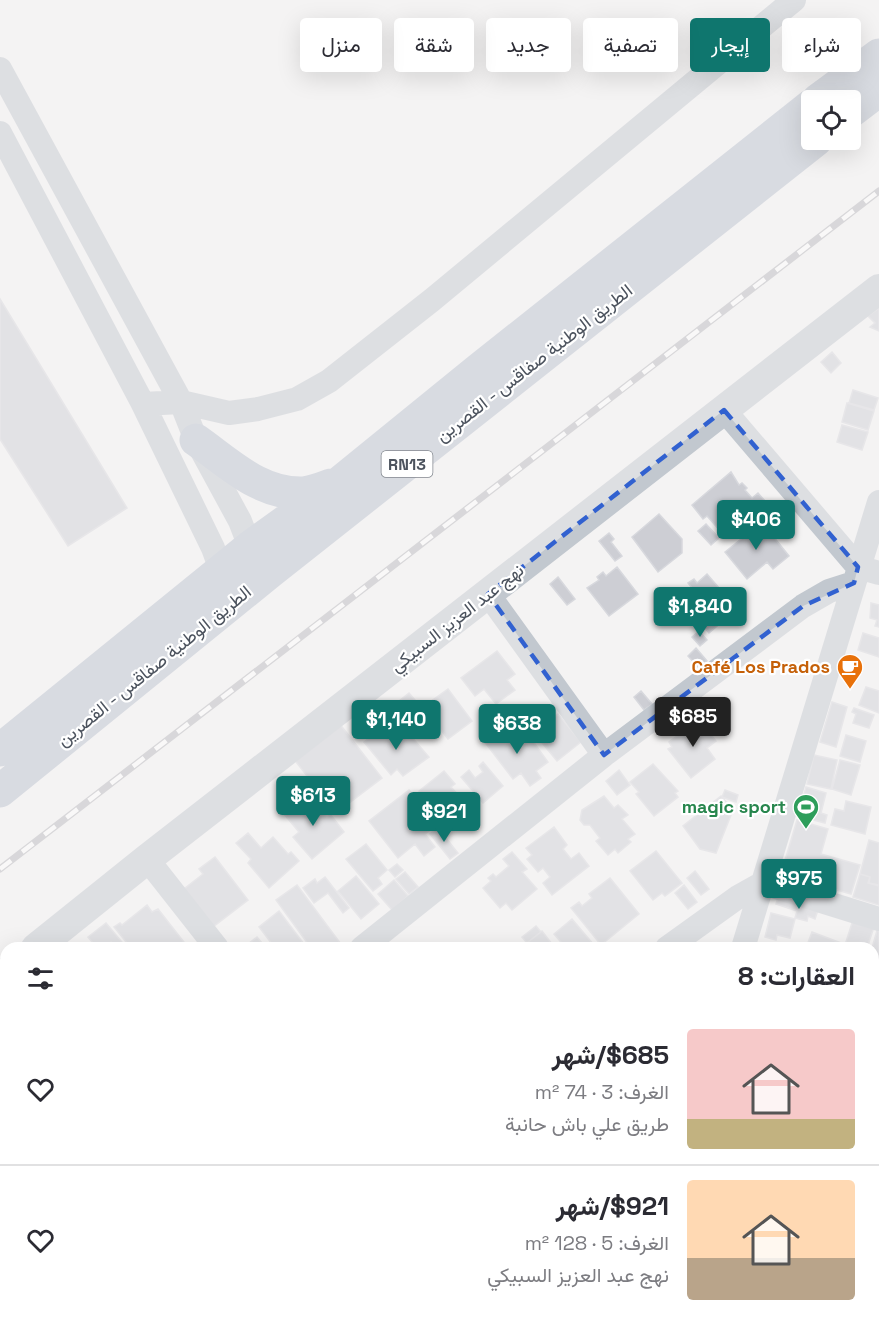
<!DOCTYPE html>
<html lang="ar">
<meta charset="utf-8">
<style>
body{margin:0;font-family:"Space Grotesk",Vazirmatn,sans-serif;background:#f2f2f3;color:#2b2b33;direction:rtl;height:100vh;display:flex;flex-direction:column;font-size:22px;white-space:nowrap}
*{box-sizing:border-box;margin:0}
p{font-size:20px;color:#7c7c81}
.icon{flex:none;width:33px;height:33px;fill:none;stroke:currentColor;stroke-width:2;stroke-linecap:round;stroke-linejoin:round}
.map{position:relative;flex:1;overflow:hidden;direction:ltr}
.drawer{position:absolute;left:0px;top:942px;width:879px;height:386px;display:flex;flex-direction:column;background:#fff;border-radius:18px 18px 0 0;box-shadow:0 6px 24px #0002;direction:rtl}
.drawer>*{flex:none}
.banner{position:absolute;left:18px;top:18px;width:843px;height:54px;direction:rtl;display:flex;gap:12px}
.tools{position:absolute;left:801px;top:90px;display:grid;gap:12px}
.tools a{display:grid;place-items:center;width:60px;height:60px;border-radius:6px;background:#fff;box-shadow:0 6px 24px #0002;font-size:30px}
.price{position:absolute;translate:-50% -51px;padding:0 14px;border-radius:6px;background:#0f766e;color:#fff;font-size:20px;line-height:39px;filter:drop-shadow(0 2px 3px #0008)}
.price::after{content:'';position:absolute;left:50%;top:36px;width:18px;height:14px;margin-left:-9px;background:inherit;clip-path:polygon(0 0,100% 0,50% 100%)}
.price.current{background:#222;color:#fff}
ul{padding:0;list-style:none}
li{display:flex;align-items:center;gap:18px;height:150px;padding:0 24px}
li+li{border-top:2px solid #e1e1e2}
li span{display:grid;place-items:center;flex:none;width:168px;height:120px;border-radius:6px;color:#555}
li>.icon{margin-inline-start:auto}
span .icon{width:72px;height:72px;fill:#fffc;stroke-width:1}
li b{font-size:26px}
h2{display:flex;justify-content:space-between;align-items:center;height:72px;padding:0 24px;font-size:26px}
.pill{padding:0 21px;border-radius:6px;background:#fff;box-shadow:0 6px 24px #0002;font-size:21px;line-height:54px}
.pill.current{background:#0f766e;color:#fff}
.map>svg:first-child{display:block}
.building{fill:#cdced4;stroke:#d7d8dd;stroke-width:1.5}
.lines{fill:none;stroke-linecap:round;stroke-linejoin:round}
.service{stroke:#c2c8cf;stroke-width:12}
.minor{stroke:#c2c8cf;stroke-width:24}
.tertiary{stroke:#c2c8cf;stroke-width:30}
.primary{stroke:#b6bfcd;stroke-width:33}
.rail-casing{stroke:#b6b7bc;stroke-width:7}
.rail{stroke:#fff;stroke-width:4.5;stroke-dasharray:14;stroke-linecap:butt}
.marked{fill:none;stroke:#3161d0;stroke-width:4.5;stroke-dasharray:12 8;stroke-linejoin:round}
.labels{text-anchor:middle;stroke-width:4.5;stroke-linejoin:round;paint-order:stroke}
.shield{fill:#fff;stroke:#82878e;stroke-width:1.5}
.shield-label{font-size:16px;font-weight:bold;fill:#4c535e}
.street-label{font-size:18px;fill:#4c535e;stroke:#fff}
.food-label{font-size:18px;font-weight:bold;fill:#c56008;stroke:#fff;text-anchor:end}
.leisure-label{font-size:18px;font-weight:bold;fill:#27864d;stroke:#fff;text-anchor:end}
</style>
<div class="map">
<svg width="879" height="1327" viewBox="0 0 879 1327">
<rect width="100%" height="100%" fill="#f4f3f3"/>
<path class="building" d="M0,299L127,508L68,546L0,439Z
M879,308V331L870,327L875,323L868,316Z
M832,352L841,363L831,373L821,362Z
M853,390L878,398L874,410L849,403Z
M847,403L874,411L868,430L842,422Z
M842,425L868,432L862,450L837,442Z
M731,472L739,485L742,483L747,488L745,490L752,498L758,493L765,501L744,519L741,516L722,533L707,516L703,519L692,505Z
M659,514L682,539V553L658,572L632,537Z
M706,524L719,538L711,545L698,531Z
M764,525L789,556L773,569L767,562L747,579L725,552L746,535L744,533L752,526L756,531Z
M609,533L614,539L611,542L622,556L615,561L599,541Z
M617,567L638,594L609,616L587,588L599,580L597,577L603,572L606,576Z
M707,574L726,596L732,591L743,604L709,633L680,599L692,588L688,583L694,579L697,583Z
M558,577L575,599L567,605L550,584Z
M871,603L879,605V627L875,626L877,620L870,618Z
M699,631L707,640L700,646L692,637Z
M863,633L879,638V657L858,650Z
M696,648L707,661L699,668L688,656Z
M497,651L515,674L507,680L515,690L496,704L484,689L475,696L461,678Z
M866,687L879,691V713L859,705Z
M448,689L472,721L448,739L423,707Z
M641,691L652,704L644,710L634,697Z
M409,693L420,706L403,720L393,706Z
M832,702L847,707L836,747L820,742Z
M542,706L552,719L558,714L581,742L557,761L524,721Z
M854,708L874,715L869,728L853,723L856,714L852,712Z
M690,722H701L716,741L707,748L715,759L691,778L668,749L672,747L669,742L689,727Z
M339,723L382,778L336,813L293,758Z
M385,725L394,736L404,728L429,757L403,776L397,769L391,775L364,742Z
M489,729L499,742L515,730L524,742L530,737L548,762L536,771L541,778L530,786L521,773L513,779L480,736Z
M846,735L866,741L860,762L840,756Z
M814,755L837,760L831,789L807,784Z
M840,760L860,765L851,795L832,789Z
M483,762L503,786L483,803L461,777L469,770L475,778L483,772L479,766Z
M653,764L678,791L675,793L678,797L654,816L636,794L639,792L630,782Z
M619,770L630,785L617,795L606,781Z
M444,771L455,784L451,787L461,798L449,808L457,819L448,827L419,791Z
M806,787L826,793L821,813L827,815L825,823L798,816Z
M409,790L437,825L425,834L435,847L424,856L415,844L398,858L369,821Z
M725,790L738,795L736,802L722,797Z
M309,794L327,817L330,814L344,832L312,859L293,837L299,832L284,814Z
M604,796L614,808L618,805L628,815L622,819L635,834L628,839L631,842L618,853L615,849L608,855L596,841L600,838L590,825H584L580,820L582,810Z
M721,796L733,810L716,853L700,849L683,826Z
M846,801L871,807L865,834L831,825L835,809L844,811Z
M797,820L828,829L821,854L860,865L851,894L781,874Z
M554,827L567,845L563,849L571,859L579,853L589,866L552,895L543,883L550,877L543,868L538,872L527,859L532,855L526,848Z
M438,828L458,853L450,859L430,834Z
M248,833L261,848L273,837L288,854L291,852L299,861L269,888L248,863L251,859L236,843Z
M869,840L879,843V885L869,883L870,877L860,874Z
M366,844L387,870L378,878L382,884L373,891L346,859Z
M656,851L682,883L665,896L662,893L653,900L630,871Z
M512,852L527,869L522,872L537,889L512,910L506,903L500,908L483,888L491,881L488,878L493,874L496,877L509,866L503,859Z
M215,857L248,900L213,927L184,889L203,874L199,869Z
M397,864L403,870L395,877L389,870Z
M695,871L709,889L701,895L687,878Z
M405,872L418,887L409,894L396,879Z
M860,874L870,877L868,883L879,886V905L853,897Z
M356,876L379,904L361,919L338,891Z
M325,877L349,908L343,913L328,893L314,903L303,888L315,879L317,883Z
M610,878L639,914L601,945L571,908L579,902L582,906L592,898L589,894Z
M394,880L408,896L392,910L378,894Z
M297,885L341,944L335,948H311L276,900Z
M684,885L697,902L688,909L675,893Z
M778,898L818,910L815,919L808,916L807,921L795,918L797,911L776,904Z
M147,905L152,912L158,909L184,942L176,948H143L141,946L138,948H131L114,927L120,923L122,925Z
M279,911L307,948H275L259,927Z
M771,913L795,919L790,938L777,935L776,940L765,937Z
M572,919L594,945L591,948H566L554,934Z
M853,920L874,927L867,948H844Z
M106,923L126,947V948H116L111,942L104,948H97L88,937Z
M536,926L541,932L527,943L522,937Z
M878,927L879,928V959L873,957L872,948Z
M542,931L555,948H526L529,946L527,943Z
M812,932L841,943L839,948H806Z
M257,937L266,948H243Z
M873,964L879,966V992L873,991Z
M0,1020L6,1023V1101L2,1105L0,1104Z
M873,1021L879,1023V1042L875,1041L873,1049Z
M6,1199V1224L0,1217V1204Z
M873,1216L879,1218V1257L873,1255Z
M0,1222L6,1229V1245L2,1240L0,1242Z
M878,1267L879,1268V1314L873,1312V1285Z
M12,1322H44L47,1325L45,1327H17Z
M48,1322H77L70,1327H52Z
M138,1322H159V1327H137Z
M181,1322H212L211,1327H180Z
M272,1322H305L304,1327H271Z
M457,1322H487L486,1327H460L456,1326Z
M508,1322H594V1327H507Z
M642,1322H717L735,1327H641Z"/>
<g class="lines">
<path class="service" d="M308,1322L338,1327"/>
<path class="minor" d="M0,69L181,402L196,440L240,521L250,547L259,558
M0,133L143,404L213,548L221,570L229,582
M143,404L181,402L229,413L258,409L297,399L329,381L432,300L794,0
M724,410L858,567L879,573
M488,594L604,755
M147,859L217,948
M362,948L604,755L803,606L829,591L854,583
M667,948L738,897L763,883L879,919
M743,948L879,502
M0,1135L6,1138
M873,1155L879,1133
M873,1210L879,1212
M0,1266L6,1261
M768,1322L786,1327
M95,1327L102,1322
M621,1327L623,1322"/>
<path class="tertiary" d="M36,948L147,859L879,289
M0,977L6,972"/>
<path class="primary" d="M818,100L879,55
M850,112L879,90
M196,440C229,463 260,495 304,493C313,492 323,488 331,485
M0,750L250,547L339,483L478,370L812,105
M0,791L270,572L816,140"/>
<g class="rail-casing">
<path id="rail" d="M0,869L879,191"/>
</g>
<use href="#rail" class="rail"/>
</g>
<path d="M0 0H879V1327H0ZM724,410L858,567L854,583L803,606L604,755L488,594Z" fill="#f4f3f3" fill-opacity=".55" fill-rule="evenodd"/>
<path class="marked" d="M724,410L858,567L854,583L803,606L604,755L488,594Z"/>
<defs>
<g id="cafe-pin" transform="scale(1.35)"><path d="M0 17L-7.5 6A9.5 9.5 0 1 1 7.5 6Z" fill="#e8710a" stroke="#fff"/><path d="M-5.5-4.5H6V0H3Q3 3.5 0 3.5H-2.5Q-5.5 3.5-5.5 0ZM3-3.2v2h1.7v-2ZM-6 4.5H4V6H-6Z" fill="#fff"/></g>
<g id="stadium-pin" transform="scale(1.35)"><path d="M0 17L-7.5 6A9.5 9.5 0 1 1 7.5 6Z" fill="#2e9e5b" stroke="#fff"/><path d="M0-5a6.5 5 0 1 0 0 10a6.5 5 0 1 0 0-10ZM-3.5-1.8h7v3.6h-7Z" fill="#fff"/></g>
</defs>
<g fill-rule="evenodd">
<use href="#cafe-pin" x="850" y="667"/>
<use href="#stadium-pin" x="806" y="807"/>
</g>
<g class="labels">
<rect class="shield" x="381.5" y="451" width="51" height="26" rx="4.5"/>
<g class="shield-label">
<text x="407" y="470">RN13</text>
</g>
<g class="street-label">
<text transform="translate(534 363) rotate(-38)" y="6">الطريق الوطنية صفاقس - القصرين</text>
<text transform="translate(457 618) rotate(-38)" y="6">نهج عبد العزيز السبيكي</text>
<text transform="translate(154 666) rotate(-39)" y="6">الطريق الوطنية صفاقس - القصرين</text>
</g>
<g class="food-label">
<text x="830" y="673">Café Los Prados</text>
</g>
<g class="leisure-label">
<text x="786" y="813">magic sport</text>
</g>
</g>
</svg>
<div class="tools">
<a><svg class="icon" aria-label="locate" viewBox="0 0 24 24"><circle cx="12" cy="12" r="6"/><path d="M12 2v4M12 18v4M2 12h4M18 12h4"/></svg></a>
</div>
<b class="price" style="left:756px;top:551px">$406</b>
<b class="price" style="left:700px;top:638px">$1,840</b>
<b class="price current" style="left:693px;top:748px">$685</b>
<b class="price" style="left:396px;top:751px">$1,140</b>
<b class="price" style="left:517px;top:755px">$638</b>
<b class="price" style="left:313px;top:827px">$613</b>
<b class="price" style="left:444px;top:843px">$921</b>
<b class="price" style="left:799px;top:910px">$975</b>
<div class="banner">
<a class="pill">شراء</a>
<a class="pill current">إيجار</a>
<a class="pill">تصفية</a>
<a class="pill">جديد</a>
<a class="pill">شقة</a>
<a class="pill">منزل</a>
</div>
<section class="drawer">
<h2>العقارات: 8<svg class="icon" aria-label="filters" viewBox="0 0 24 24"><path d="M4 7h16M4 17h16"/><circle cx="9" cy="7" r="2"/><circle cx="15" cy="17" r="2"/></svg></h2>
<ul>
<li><span style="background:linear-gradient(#f6c9c9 75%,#c2b280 0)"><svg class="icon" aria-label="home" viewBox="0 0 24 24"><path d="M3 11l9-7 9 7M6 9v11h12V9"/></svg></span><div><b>$685/شهر</b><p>الغرف: 3 · 74 m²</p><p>طريق علي باش حانبة</p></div><svg class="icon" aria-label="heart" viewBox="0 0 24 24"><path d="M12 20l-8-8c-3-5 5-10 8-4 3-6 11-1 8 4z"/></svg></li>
<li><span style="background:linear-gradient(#ffd9b3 65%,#b9a48a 0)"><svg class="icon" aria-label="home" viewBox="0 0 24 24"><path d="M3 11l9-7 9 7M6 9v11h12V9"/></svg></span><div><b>$921/شهر</b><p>الغرف: 5 · 128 m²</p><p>نهج عبد العزيز السبيكي</p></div><svg class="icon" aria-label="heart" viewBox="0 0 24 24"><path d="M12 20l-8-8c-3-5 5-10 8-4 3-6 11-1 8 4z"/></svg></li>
</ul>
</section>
</div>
